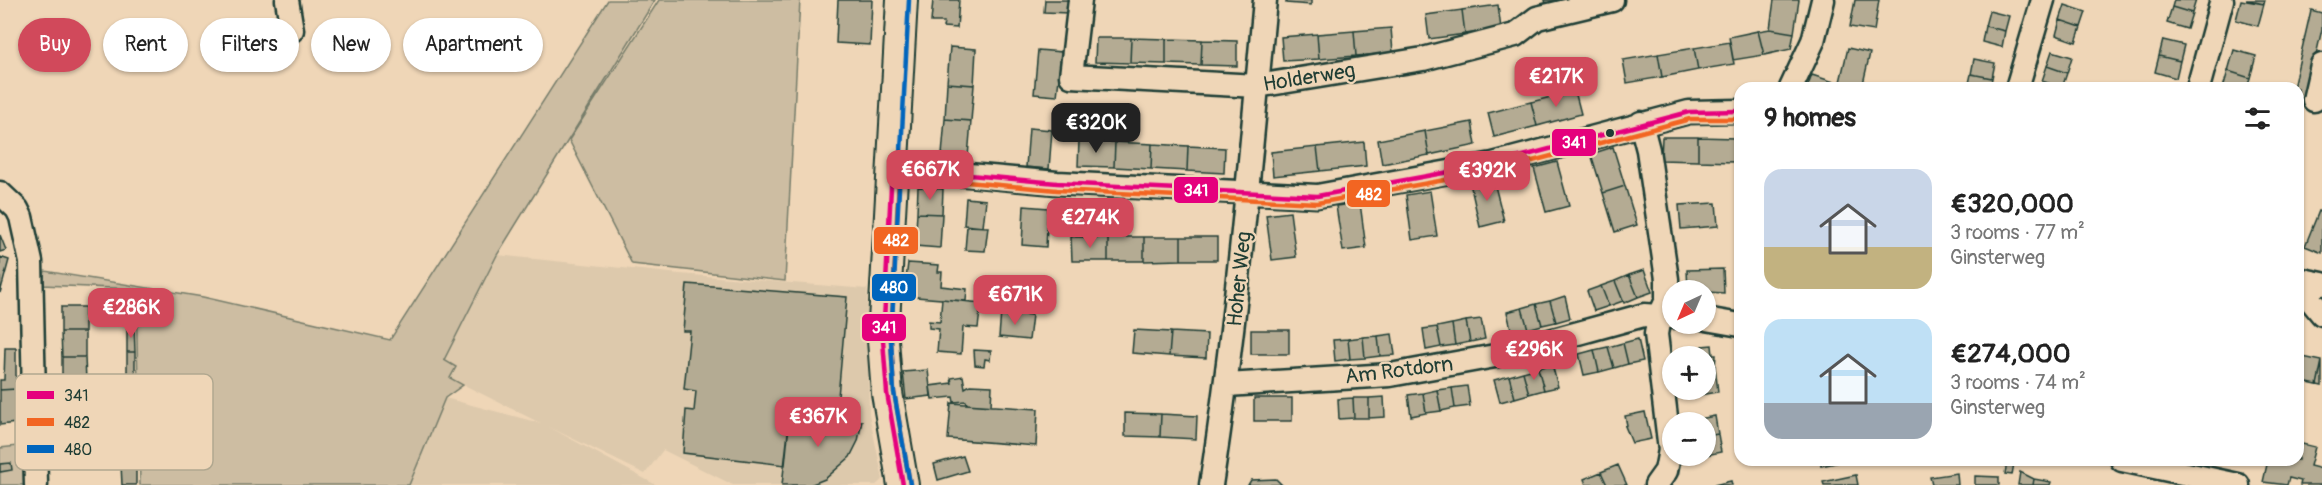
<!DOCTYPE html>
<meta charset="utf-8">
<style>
body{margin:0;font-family:Pangolin,sans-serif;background:#f2f2f2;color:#222;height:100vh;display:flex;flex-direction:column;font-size:22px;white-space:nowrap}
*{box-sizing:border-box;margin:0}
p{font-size:20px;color:#767676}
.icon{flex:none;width:33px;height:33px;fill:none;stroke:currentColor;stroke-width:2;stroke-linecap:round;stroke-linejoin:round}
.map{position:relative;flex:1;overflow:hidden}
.sheet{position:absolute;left:1734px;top:82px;width:570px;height:384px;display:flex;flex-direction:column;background:#fff;border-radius:18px;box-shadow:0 2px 4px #0004}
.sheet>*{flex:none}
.hud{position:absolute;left:18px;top:18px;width:570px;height:54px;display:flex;gap:12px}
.needle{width:39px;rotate:224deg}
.controls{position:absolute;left:1662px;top:280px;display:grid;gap:12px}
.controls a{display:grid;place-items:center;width:54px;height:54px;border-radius:50%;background:#fff;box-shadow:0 2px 4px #0004;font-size:30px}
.price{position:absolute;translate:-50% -51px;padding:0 14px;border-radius:12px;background:#d1495b;color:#fff;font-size:20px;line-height:39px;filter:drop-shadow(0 2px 3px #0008)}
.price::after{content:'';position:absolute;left:50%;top:36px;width:18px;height:14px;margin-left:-9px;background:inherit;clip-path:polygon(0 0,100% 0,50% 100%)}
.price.active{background:#222;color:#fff}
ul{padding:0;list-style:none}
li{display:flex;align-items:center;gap:18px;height:150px;padding:0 30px}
li span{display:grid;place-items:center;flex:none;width:168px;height:120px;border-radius:18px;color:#555}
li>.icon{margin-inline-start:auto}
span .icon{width:72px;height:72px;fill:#fffc;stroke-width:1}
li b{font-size:26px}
h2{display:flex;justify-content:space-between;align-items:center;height:72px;padding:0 30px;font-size:26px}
.pill{padding:0 21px;border-radius:27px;background:#fff;box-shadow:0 2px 4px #0004;font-size:21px;line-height:54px}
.pill.active{background:#d1495b;color:#fff}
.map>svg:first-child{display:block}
.built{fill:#ddc9ac}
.green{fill:#cdbda2;stroke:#767d6b;stroke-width:1.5}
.building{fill:#b4ab93;stroke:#1f3d34;stroke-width:1.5}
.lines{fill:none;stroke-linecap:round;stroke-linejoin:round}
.minor-casing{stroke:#1f3d34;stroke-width:27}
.major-casing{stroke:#1f3d34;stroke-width:34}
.minor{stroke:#efd6b7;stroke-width:22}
.major{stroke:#efd6b7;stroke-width:30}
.bus-1-casing{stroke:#efd6b7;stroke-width:9}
.bus-2-casing{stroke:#efd6b7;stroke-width:9}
.bus-3-casing{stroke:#efd6b7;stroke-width:9}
.bus-1{stroke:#e5007d;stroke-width:4.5}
.bus-2{stroke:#f26522;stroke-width:4.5}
.bus-3{stroke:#0065bd;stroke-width:4.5}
.bus-dot{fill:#1f3d34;stroke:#efd6b7;stroke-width:2}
.labels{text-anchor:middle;stroke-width:4.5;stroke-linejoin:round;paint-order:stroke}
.street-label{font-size:21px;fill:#1f3d34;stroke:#efd6b7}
.key{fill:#efd6b7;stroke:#b1a890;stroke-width:1.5}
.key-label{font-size:16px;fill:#1f3d34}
.line-badge{stroke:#efd6b7;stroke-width:2}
.badge-label{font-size:16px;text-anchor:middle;font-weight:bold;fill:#fff}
</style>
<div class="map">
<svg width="2322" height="485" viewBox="0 0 2322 485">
<rect width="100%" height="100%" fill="#efd6b7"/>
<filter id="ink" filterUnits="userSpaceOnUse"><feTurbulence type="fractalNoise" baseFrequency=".0167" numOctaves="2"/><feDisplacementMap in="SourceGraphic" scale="12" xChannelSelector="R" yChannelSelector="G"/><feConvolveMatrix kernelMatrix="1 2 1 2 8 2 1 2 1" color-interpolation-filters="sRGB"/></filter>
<g filter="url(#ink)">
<path class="built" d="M497,255L680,274L867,289L869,414L883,479L876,485H733L663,450L645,474L549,427L656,485H409L445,398L540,423L450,378L441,358Z"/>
<path class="green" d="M608,0H655L497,255L444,360L456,367L450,378L463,385L445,398L409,485H140L136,289L42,285L45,271L203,297L390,340Z
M659,0H800L785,281L632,264L569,140Z
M27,445L30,485H0V448Z"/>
<path class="building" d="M838,0H872L870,45L836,43Z
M933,0H959L957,28L943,27L944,22H931Z
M1045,0H1069L1068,13L1044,12Z
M1286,0H1311V5L1286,3Z
M1545,0H1575L1547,8Z
M1774,0H1799L1794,33L1770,29Z
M1855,0H1879L1874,31L1850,27Z
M2174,0H2196L2192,13L2172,7Z
M2241,0L2264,4L2258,26L2236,20Z
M2246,0H2265L2264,4Z
M1498,5L1501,29L1465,34L1462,10Z
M2065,5L2086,12L2081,27L2060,20Z
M2172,7L2192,13L2187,29L2167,23Z
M1462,10L1465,34L1429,39L1426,15Z
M2311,10L2322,13V29L2305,104L2298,102V88H2293Z
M1989,11L2009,16L2005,31L1985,26Z
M2060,20L2081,27L2076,42L2056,35Z
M1985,26L2005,31L2002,47L1982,42Z
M1391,28L1393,53L1356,56L1354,31Z
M1770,29L1794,33L1791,49L1764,55L1758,31Z
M1354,31L1356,56L1319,59L1317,34Z
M1758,31L1764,55L1733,60L1729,37Z
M1317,34L1319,59L1283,61L1281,37Z
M1096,38H1131L1130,63L1095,62Z
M1131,38L1166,39V64L1130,63Z
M1166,39L1202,40L1201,65L1166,64Z
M1202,40L1237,41V66L1201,65Z
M2163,40L2184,45L2180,61L2159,56Z
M1730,42L1734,64L1698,70L1694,48Z
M950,47L976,49L974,85L947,83Z
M1694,48L1698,70L1662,77L1658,54Z
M1848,48L1870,53L1862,88L1839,86Z
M1038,50L1062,52L1057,96L1034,94Z
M2234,50L2256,56L2250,78L2228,71Z
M2052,51L2072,57L2067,73L2047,66Z
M1658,54L1662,77L1627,83L1623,60Z
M2159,56L2180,61L2176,78L2155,72Z
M1974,59L1995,63L1992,78L1971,74Z
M2047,66L2067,73L2062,88L2042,81Z
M2228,71L2250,78L2247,88H2223Z
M1971,74L1992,78L1990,88H1968Z
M1812,75L1834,82L1833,88H1807Z
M947,83L974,85L971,121L945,119Z
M1575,91L1581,114L1537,126L1531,102Z
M1531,102L1537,126L1494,137L1488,113Z
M945,119L971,121L968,157L942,155Z
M1472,122L1476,145L1429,155L1425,131Z
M1029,128L1052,130L1049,169L1026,167Z
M1425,131L1429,155L1382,164L1378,140Z
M1662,137H1698V161L1661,160Z
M1698,137L1735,138V162L1698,161Z
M1735,138H1740V162H1735Z
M1079,141L1115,142L1114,167L1078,166Z
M1115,142L1152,144L1151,169L1114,167Z
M1364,142L1366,166L1320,171L1317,147Z
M1152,144L1188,146L1187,171L1151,169Z
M1188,146L1225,148L1224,173L1187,171Z
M1317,147L1320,171L1273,176L1271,152Z
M1613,147L1625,186L1603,193L1591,154Z
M1557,162L1569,206L1546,212L1534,168Z
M1493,178L1504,221L1480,227L1470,183Z
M1625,186L1637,225L1615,232L1603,193Z
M918,187L943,189L942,214L917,213Z
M1430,191L1437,236L1412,240L1406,195Z
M966,198L986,200L983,227L964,225Z
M1360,203L1366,248L1343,251L1336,206Z
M1716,203L1718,226L1681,229L1679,205Z
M1024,206L1048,208L1046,247L1022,245Z
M2319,211L2322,213V253L2305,246Z
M1290,212L1296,257L1272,260L1266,215Z
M917,213L942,214L940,248L915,246Z
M967,226L988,227L985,251L965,250Z
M0,235L6,250L0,252Z
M1071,237H1108V261H1072Z
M1108,237H1144V261H1108Z
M1144,237H1181V260L1144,261Z
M1181,237H1217V260H1181Z
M0,257L9,260L0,293Z
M908,263L939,265L938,272H942L941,286L967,289L966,301L904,296Z
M1723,269L1724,293L1688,291L1687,270Z
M1644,270L1652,292L1638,297L1629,275Z
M1629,275L1638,297L1624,303L1615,281Z
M1615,281L1623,301L1609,306L1601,286Z
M687,284L847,297L836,419L790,415L785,465L683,453L686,410L694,411L696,391L684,389L690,331H683Z
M1601,286L1609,306L1594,311L1587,291Z
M127,296H134V324L127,325Z
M1565,296L1570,318L1556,322L1550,301Z
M942,299L981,303L978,328L963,327L961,354L937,352L939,329L929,328V321L940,322Z
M1550,301L1556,322L1542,325L1536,304Z
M1536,304L1542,325L1528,329L1522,308Z
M61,307H85V332H61Z
M1522,308L1528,329L1512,333L1507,312Z
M1001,312L1032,315L1029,340L999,337Z
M1481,319L1485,339L1470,342L1466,321Z
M1466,321L1470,342L1455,345L1452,324Z
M134,324L135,352H127V325Z
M1452,324L1455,345L1441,347L1437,327Z
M1437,327L1441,347L1426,350L1423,329Z
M1134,330L1171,332L1169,356L1132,353Z
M1251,330H1289V354H1251Z
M61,332H85V357H62Z
M1171,332L1207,334L1206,358L1169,356Z
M1392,334L1395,355L1380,356L1378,336Z
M1378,336L1380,356L1365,358L1363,337Z
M1363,337L1365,358L1350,359L1348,339Z
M1348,339L1350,359L1335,361L1333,340Z
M1638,339L1643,361L1628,364L1623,343Z
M1623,343L1628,364L1614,368L1608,347Z
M1712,345L1713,355H1716L1715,367L1706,369V357H1683V354L1688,353L1687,348H1694L1697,352L1702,351V346Z
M1608,347L1614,368L1599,372L1594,350Z
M5,348H16V389L0,390V380H4Z
M974,350L991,351L990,360L985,359L984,366L975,365Z
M1594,350L1599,372L1584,375L1579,354Z
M127,352H135V384H127Z
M2298,356L2322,361L2317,385L2298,381Z
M62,357H85L86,381L62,382Z
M2322,362V386L2317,385Z
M1552,364L1558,387L1544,390L1538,368Z
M1715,367L1718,392L1688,397L1687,390H1706V369Z
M1538,368L1544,390L1529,394L1523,372Z
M928,370L931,396L906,399L903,372Z
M1523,372L1529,394L1515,398L1509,376Z
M963,376L965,388L970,385L992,386L991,406L967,404L966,401L954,402L953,397L932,399L930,386L952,383L951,378Z
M1509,376L1515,398L1500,402L1494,380Z
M1467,386L1470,406L1455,408L1452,388Z
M1452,388L1455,408L1441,411L1437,390Z
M16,389V423L0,425V390Z
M1437,390L1441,411L1426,413L1423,393Z
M1423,393L1426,413L1411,416L1408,395Z
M1384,397L1385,417L1369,418V398Z
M1254,398H1292V421H1254Z
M1353,398L1354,418L1339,419L1338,399Z
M1353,398H1369V418H1354Z
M951,403L1038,409L1036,446L948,439Z
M1645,412L1651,439L1632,443L1625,426L1627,425L1625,416Z
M1125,413L1161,414L1160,437L1125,436Z
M1161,414L1197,416L1196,439L1160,437Z
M790,415L862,421L858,441L850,457L825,479L810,485H782Z
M1715,416L1718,434L1706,436V423H1695L1694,420Z
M1718,434L1721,452L1706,455V436Z
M2298,443L2315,447L2310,466L2322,469V485H2300L2301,481L2289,478L2287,485L2263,482L2268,460H2298Z
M963,456L968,471L938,480L934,464Z
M1820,460H1845V461L1821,466Z
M2007,461L2014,463L2012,475L2005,474Z
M11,463L12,470L0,472V464Z
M121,464H136V485H122Z
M1618,465L1627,485H1607L1601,472Z
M1601,472L1607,485H1586L1584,479Z
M2020,472L2034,479L2033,485H2018Z
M1957,473L1958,485H1932L1930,477Z
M1856,475L1858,485H1824L1823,482Z
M1975,476L1999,477V485H1975Z
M1276,479L1282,485H1248L1251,480Z
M2034,479L2051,482L2050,485H2033Z
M1731,481L1732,485H1714Z"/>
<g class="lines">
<g class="minor-casing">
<path id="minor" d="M287,0L292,30
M1080,0L1071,76L1257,86L1423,59L1515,35L1537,18L1612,0
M1791,88L1813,41L1823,0
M2017,88L2043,0
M2198,88L2222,0
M2314,100L2322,65
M1641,123L1648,150L1667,279V300L1659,317L1656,334L1670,450L1666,471L1656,485
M892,168L1057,183L1317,196L1493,164L1689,112L1740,111
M0,193L17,209L21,217L31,262L36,485
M2298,279L2322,284
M2298,285L2322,314
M1706,319L1740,325
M1227,385L1390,375L1495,356L1644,315L1672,317
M2122,460L2238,485
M1211,485C1236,324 1250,162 1265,0"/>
</g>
<g class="major-casing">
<path id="major" d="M902,0L883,340L887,393L903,485"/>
</g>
<use href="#minor" class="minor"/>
<use href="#major" class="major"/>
<g class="bus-1-casing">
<path id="bus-1" d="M892,168L1057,183L1317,196L1493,164L1689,112L1740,111
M892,168L883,340L887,393L903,485"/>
</g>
<g class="bus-2-casing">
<path id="bus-2" d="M910,484L894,392L891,340L899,176L1057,190L1317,203L1495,171L1690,119H1740"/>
</g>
<g class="bus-3-casing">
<path id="bus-3" d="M909,0L891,340L894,392L910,484"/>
</g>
<use href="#bus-1" class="bus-1"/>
<use href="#bus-2" class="bus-2"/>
<use href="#bus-3" class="bus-3"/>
</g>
</g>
<circle class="bus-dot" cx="1610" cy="133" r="5"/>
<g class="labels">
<g class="street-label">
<text transform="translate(1309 77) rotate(-9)" y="7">Holderweg</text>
<text transform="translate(1239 279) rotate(-84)" y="7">Hoher Weg</text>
<text transform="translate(1399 370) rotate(-7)" y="7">Am Rotdorn</text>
</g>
</g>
<rect x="15" y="374" width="198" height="96" rx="9" class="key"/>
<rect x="27" y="391" width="27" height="8" fill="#e5007d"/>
<rect x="27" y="418" width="27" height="8" fill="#f26522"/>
<rect x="27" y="445" width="27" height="8" fill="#0065bd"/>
<g class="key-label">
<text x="64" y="401">341</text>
<text x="64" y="428">482</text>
<text x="64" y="455">480</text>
</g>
<g class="line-badge">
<rect x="1551" y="128" width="46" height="29" rx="6" fill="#e5007d"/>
<rect x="1173" y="176" width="46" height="28" rx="6" fill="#e5007d"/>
<rect x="1346" y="179" width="45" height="29" rx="6" fill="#f26522"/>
<rect x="873" y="226" width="46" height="29" rx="6" fill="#f26522"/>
<rect x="871" y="273" width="46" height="29" rx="6" fill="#0065bd"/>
<rect x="861" y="313" width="46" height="29" rx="6" fill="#e5007d"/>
</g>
<g class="badge-label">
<text x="1574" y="148">341</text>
<text x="1196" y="196">341</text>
<text x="1369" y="200">482</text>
<text x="896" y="246">482</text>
<text x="894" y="293">480</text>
<text x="884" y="333">341</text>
</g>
</svg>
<div class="controls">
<a><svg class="needle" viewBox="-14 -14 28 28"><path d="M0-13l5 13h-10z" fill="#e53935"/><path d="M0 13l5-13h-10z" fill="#767676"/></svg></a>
<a>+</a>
<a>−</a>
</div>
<b class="price" style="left:1556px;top:108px">€217K</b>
<b class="price active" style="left:1096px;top:154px">€320K</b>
<b class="price" style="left:930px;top:201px">€667K</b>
<b class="price" style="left:1487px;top:202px">€392K</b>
<b class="price" style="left:1090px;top:249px">€274K</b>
<b class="price" style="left:1015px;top:326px">€671K</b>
<b class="price" style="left:131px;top:339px">€286K</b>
<b class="price" style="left:1534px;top:381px">€296K</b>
<b class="price" style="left:818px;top:448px">€367K</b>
<div class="hud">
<a class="pill active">Buy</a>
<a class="pill">Rent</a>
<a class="pill">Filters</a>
<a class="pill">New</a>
<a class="pill">Apartment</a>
</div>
<section class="sheet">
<h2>9 homes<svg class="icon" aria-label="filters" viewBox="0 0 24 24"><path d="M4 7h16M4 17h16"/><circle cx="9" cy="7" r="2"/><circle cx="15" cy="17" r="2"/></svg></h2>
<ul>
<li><span style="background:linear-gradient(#c9d6e8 65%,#c2b280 0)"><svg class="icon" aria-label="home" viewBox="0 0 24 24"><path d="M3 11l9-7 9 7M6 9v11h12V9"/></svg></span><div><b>€320,000</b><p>3 rooms · 77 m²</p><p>Ginsterweg</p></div></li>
<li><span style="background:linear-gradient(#bfe0f5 70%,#9aa5b1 0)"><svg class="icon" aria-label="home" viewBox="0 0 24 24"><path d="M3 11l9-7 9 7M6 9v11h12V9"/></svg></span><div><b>€274,000</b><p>3 rooms · 74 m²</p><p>Ginsterweg</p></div></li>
</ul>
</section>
</div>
